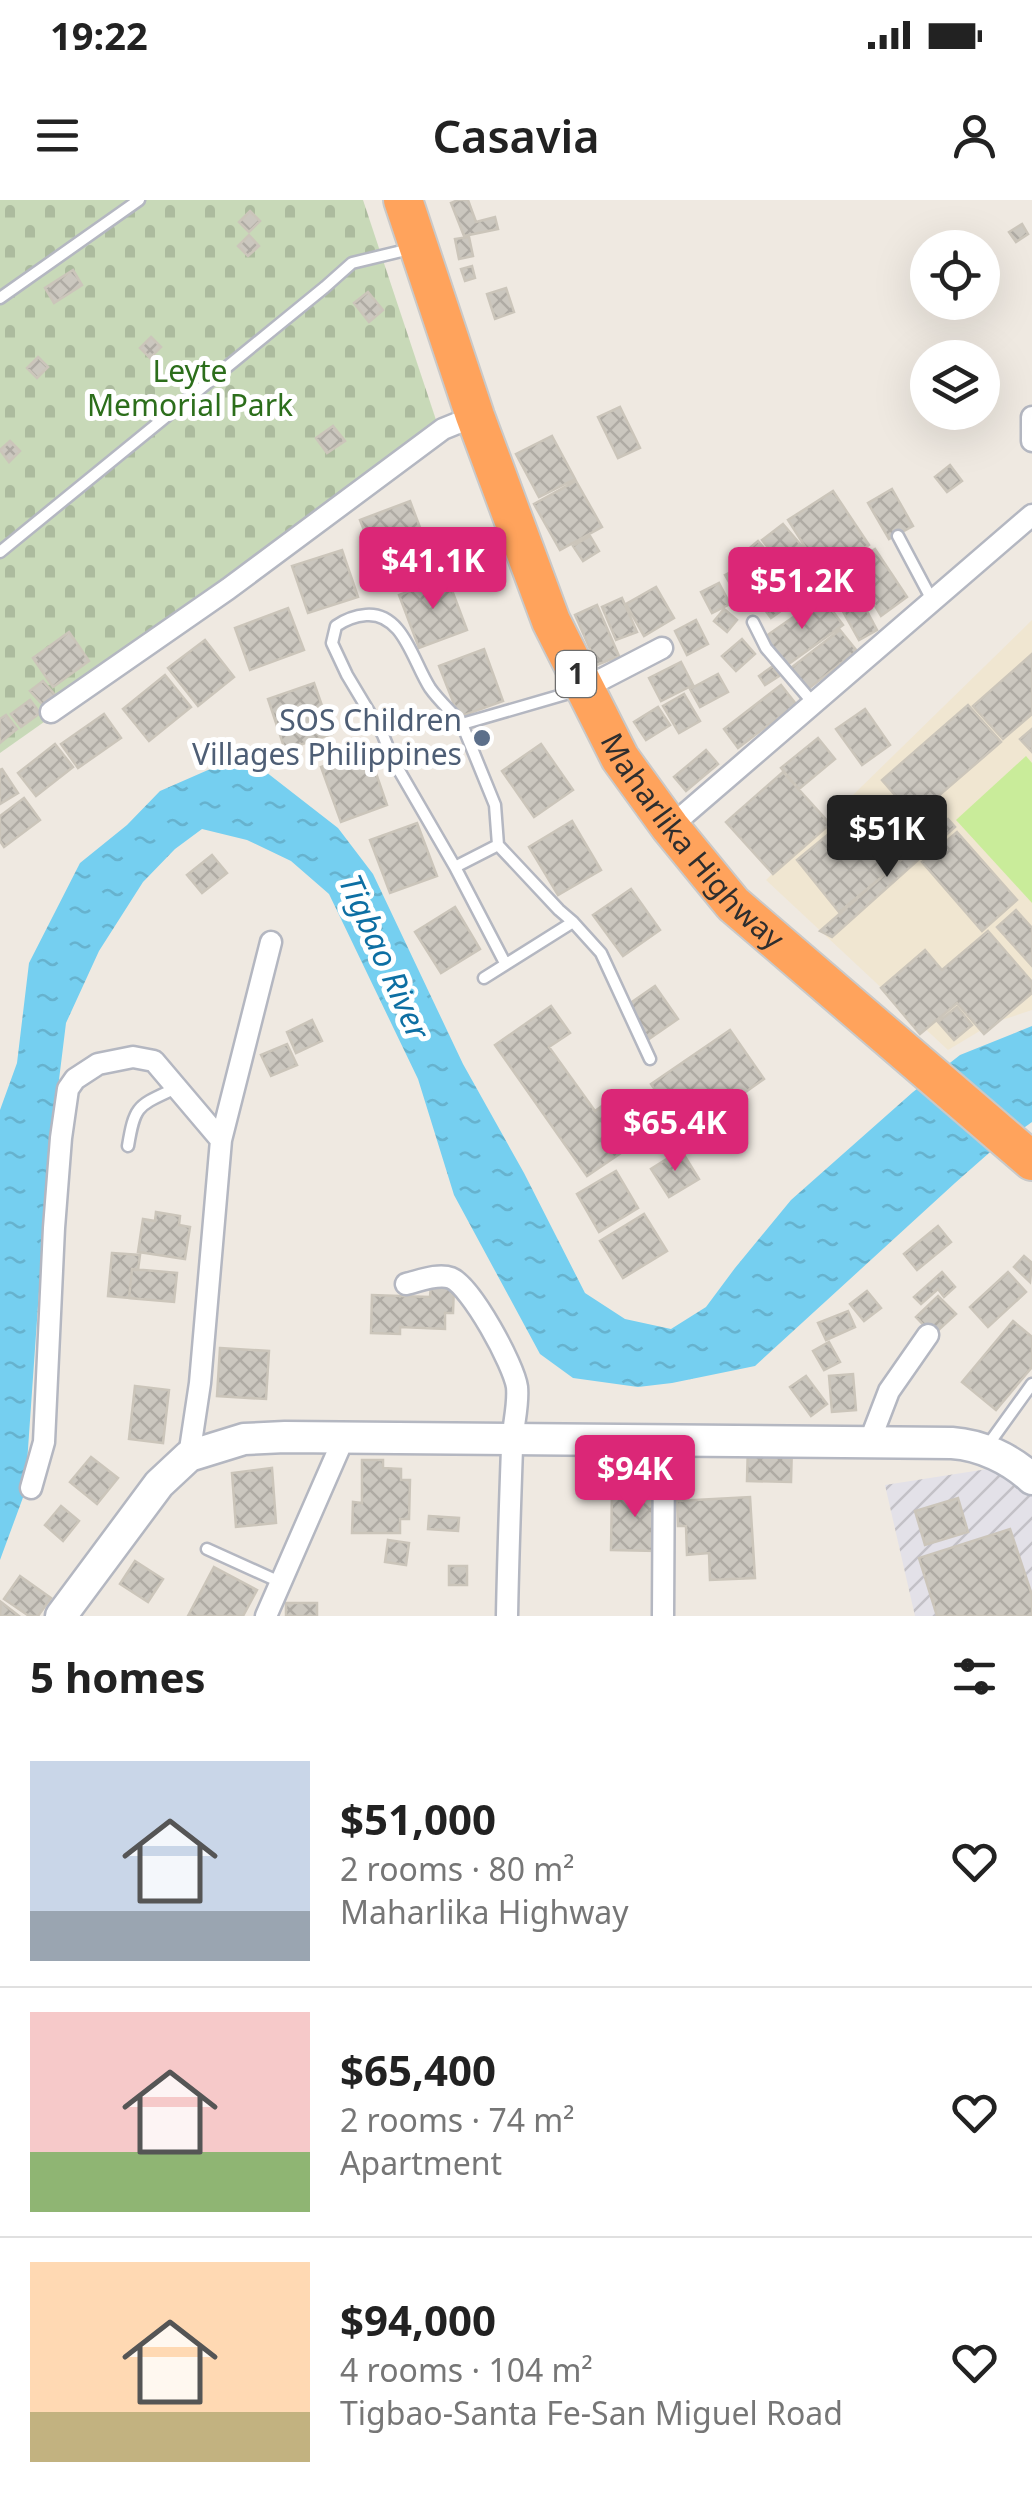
<!DOCTYPE html>
<meta charset="utf-8">
<style>
body{margin:0;font-family:"Noto Sans",sans-serif;background:#f6f6f6;color:#222;height:100vh;display:flex;flex-direction:column;font-size:38px;white-space:nowrap}
*{box-sizing:border-box;margin:0}
p{font-size:32px;color:#767676}
.icon{flex:none;width:55px;height:55px;fill:none;stroke:currentColor;stroke-width:2;stroke-linecap:round;stroke-linejoin:round}
.map{position:relative;height:1416px;overflow:hidden}
.sheet{display:flex;flex-direction:column;background:#fff;flex:1}
.sheet>*{flex:none}
.fabs{position:absolute;left:910px;top:30px;display:grid;gap:20px}
.fabs a{display:grid;place-items:center;width:90px;height:90px;border-radius:50%;background:#fff;box-shadow:0 10px 40px #0002;font-size:50px}
.price{position:absolute;translate:-50% -85px;padding:0 22px;border-radius:10px;background:#db2777;color:#fff;font-size:32px;line-height:65px;filter:drop-shadow(0 2px 5px #0008)}
.price::after{content:'';position:absolute;left:50%;top:60px;width:30px;height:22px;margin-left:-15px;background:inherit;clip-path:polygon(0 0,100% 0,50% 100%)}
.price.on{background:#222;color:#fff}
ul{padding:0;list-style:none}
li{display:flex;align-items:center;gap:30px;height:250px;padding:0 30px}
li+li{border-top:2px solid #e0e0e0}
li span{display:grid;place-items:center;flex:none;width:280px;height:200px;border-radius:0px;color:#555}
li>.icon{margin-inline-start:auto}
span .icon{width:120px;height:120px;fill:#fffc;stroke-width:1}
li b{font-size:42px}
h2{display:flex;justify-content:space-between;align-items:center;height:120px;padding:0 30px;font-size:42px}
.status{display:flex;justify-content:space-between;align-items:center;height:70px;padding:0 50px;background:#fff;direction:ltr}
.status svg{height:28px;fill:currentColor}
header{display:flex;justify-content:space-between;align-items:center;height:130px;padding:0 30px;background:#fff;font-size:45px;font-weight:600}
.map>svg:first-child{display:block}
.industrial{fill:url(#industrial-furrows)}
.education{fill:#f0e6d1}
.cemetery{fill:url(#cemetery-stones)}
.pitch{fill:#c9ec9a}
.water{fill:url(#water-ripples)}
.building{fill:url(#building-cross-hatch);stroke:#cbc5ba;stroke-width:2.5}
.lines{fill:none;stroke-linecap:round;stroke-linejoin:round}
.lane-casing{stroke:#b4b7c1;stroke-width:15}
.street-casing{stroke:#b4b7c1;stroke-width:25}
.secondary-casing{stroke:#b4b7c1;stroke-width:35}
.highway-casing{stroke:#c9c9c9;stroke-width:42}
.lane{stroke:#fff;stroke-width:10}
.street{stroke:#fff;stroke-width:20}
.secondary{stroke:#fff;stroke-width:30}
.highway{stroke:#ffa35c;stroke-width:38}
.service-dot{fill:#5c6f8a;stroke:#fff;stroke-width:4}
.labels{text-anchor:middle;stroke-width:10;stroke-linejoin:round;paint-order:stroke}
.shield{fill:#fff;stroke:#6d6d6d;stroke-width:2.5}
.shield-label{font-size:28px;font-weight:bold;fill:#2e2e2e}
.park-label{font-size:30px;fill:#2c6e1b;stroke:#fff}
.service-label{font-size:30px;fill:#4e5e75;stroke:#fff;text-anchor:end}
.street-label{font-size:30px;fill:#2e2e2e;stroke:#fff}
.water-label{font-size:32px;font-style:italic;fill:#0d6fa3;stroke:#fff}
</style>
<div class="status"><b>19:22</b><svg viewBox="0 0 49 12"><path d="M0 12V9h3v3zM5 12V6h3v6zM10 12V3h3v9zM15 12V0h3v12zM26 1h20v11H26zM47 4h2v5h-2z"/></svg></div>
<header><svg class="icon" aria-label="menu" viewBox="0 0 24 24"><path d="M4 6h16M4 12h16M4 18h16"/></svg>Casavia<svg class="icon" aria-label="person" viewBox="0 0 24 24"><circle cx="12" cy="8" r="4"/><path d="M4 21q1-7 8-7t8 7"/></svg></header>
<div class="map">
<svg width="1032" height="1416" viewBox="0 0 1032 1416">
<defs>
<pattern id="industrial-furrows" width="10" height="10" patternUnits="userSpaceOnUse" patternTransform="scale(2.5)"><rect width="10" height="10" fill="#e3e1e8"/><path d="M-1 1l2-2M0 10L10 0M9 11l2-2" fill="none" stroke="#c3c1c7"/></pattern>
<pattern id="cemetery-stones" width="16" height="16" patternUnits="userSpaceOnUse" patternTransform="scale(2.5)"><rect width="16" height="16" fill="#c8d9b8"/><path d="M2 7V4a2 2 0 0 1 4 0v3zM10 15v-3a2 2 0 0 1 4 0v3z" fill="#acbb9e"/></pattern>
<pattern id="water-ripples" width="26" height="14" patternUnits="userSpaceOnUse" patternTransform="scale(2.5)"><rect width="26" height="14" fill="#75cff0"/><path d="M2 4q2-2 4 0t4 0M15 11q2-2 4 0t4 0" fill="none" stroke="#66b2ce"/></pattern>
<pattern id="building-cross-hatch" width="8" height="8" patternUnits="userSpaceOnUse" patternTransform="scale(2.5)"><rect width="8" height="8" fill="#cbc7bf"/><path d="M0 0l8 8M0 8l8-8" fill="none" stroke="#afaba4"/></pattern>
</defs>
<rect width="100%" height="100%" fill="#efe9e1"/>
<path class="industrial" d="M1032,1262V1416H915L885,1285Z"/>
<path class="education" d="M1032,420V810L993,823L948,850L766,680Z"/>
<path class="cemetery" d="M0,0H363L443,241L0,553Z"/>
<path class="pitch" d="M1026,556L1032,563V703L956,620Z"/>
<path class="water" d="M234,564L257,565L338,628L373,674L463,864L524,973L585,1093L625,1119L671,1129L706,1107L735,1068L791,1000L913,892L960,855L1032,826V922L989,953L955,983L755,1166L672,1183L638,1187L573,1178L540,1154L454,995L418,879L329,694L291,661L247,640L202,629L175,649L143,682L99,751L66,823L47,977L25,1292L0,1360V910L17,863L29,763L80,663L127,625L160,591L208,570Z"/>
<path class="building" d="M458,0H468L476,22L495,17L498,29L464,36L451,3Z
M250,11L260,21L249,32L239,22Z
M1022,24L1028,34L1016,42L1009,32Z
M249,35L259,46L248,56L238,46Z
M469,37L473,56L459,59L455,39Z
M472,66L475,78L465,81L461,69Z
M73,70L82,85L54,103L45,88Z
M506,88L514,112L495,119L487,94Z
M368,92L383,110L369,122L354,103Z
M151,137L161,147L150,158L140,148Z
M38,157L48,167L37,178L27,168Z
M620,207L640,248L618,258L598,217Z
M333,226L345,241L327,253L316,238Z
M552,236L575,279L539,297L516,254Z
M10,241L20,251L9,262L0,250Z
M950,265L962,281L947,292L935,277Z
M576,281L602,327L560,350L534,304Z
M892,289L913,326L889,339L868,303Z
M833,291L869,345L823,375L788,320Z
M410,301L430,354L380,372L360,320Z
M783,324L807,352L785,369L762,340Z
M590,336L599,351L583,361L573,346Z
M758,341L782,369L756,390L732,363Z
M875,349L907,397L881,416L864,387L846,395L833,377Z
M342,350L358,397L308,413L292,366Z
M804,359L821,382L771,418L754,395Z
M737,369L755,399L743,406L725,375Z
M447,377L467,430L419,448L399,395Z
M719,383L730,404L712,413L701,392Z
M656,387L674,418L644,436L626,404Z
M822,397L843,425L783,468L762,439Z
M622,398L637,432L616,440L602,407Z
M860,398L877,430L859,440L841,408Z
M597,405L619,456L597,465L575,415Z
M288,408L304,450L250,470L235,428Z
M724,409L737,420L727,432L714,421Z
M696,420L708,444L687,455L675,431Z
M840,430L857,451L808,489L791,468Z
M69,432L89,461L53,487L33,458Z
M742,439L755,454L736,471L722,456Z
M205,440L234,477L198,506L168,468Z
M484,449L503,501L459,517L439,466Z
M1032,454V514L1003,539L973,506Z
M681,462L693,485L661,501L649,478Z
M773,466L779,476L765,485L759,476Z
M718,474L728,492L700,507L690,489Z
M165,475L191,507L149,541L123,509Z
M43,481L56,496L44,506L30,491Z
M314,483L332,534L285,550L268,499Z
M781,485L796,504L738,548L724,529Z
M684,494L700,521L679,533L663,506Z
M30,500L40,513L21,527L11,514Z
M968,505L1001,542L914,617L882,580Z
M658,507L670,525L646,540L634,522Z
M865,509L890,545L862,565L836,529Z
M104,514L121,538L78,568L61,544Z
M6,515L17,529L0,543V519Z
M1032,529V552L1020,539Z
M818,538L835,559L799,589L781,568Z
M55,544L73,567L36,596L18,573Z
M541,544L573,590L534,617L502,571Z
M368,550L387,605L341,622L321,567Z
M706,550L718,564L686,591L674,577Z
M2,569L18,593L0,604V570Z
M783,572L830,624L773,674L726,622Z
M24,598L40,620L4,647L0,641V616Z
M853,614L895,666L839,712L797,660Z
M948,619L955,627L832,737L820,731Z
M572,621L601,670L558,695L529,647Z
M417,623L437,676L390,693L370,640Z
M957,632L1017,700L982,731L922,662Z
M212,655L227,673L202,693L187,675Z
M631,689L660,730L623,756L593,715Z
M455,707L480,749L441,773L415,732Z
M1016,710L1032,728V766L997,727Z
M988,731L1032,782V793L984,834L957,803L920,834L881,788L925,750L942,770Z
M655,786L678,819L649,839L626,806Z
M551,806L570,833L549,847L595,911L617,895L646,936L587,976L495,845Z
M957,807L972,825L954,840L938,822Z
M312,820L322,841L296,853L287,832Z
M730,830L764,879L686,934L651,884Z
M287,844L297,865L271,876L261,855Z
M681,950L699,979L669,997L651,969Z
M616,971L638,1008L599,1032L577,994Z
M156,1012L180,1016L179,1025L190,1027L185,1059L138,1052L143,1019L155,1021Z
M644,1014L667,1051L623,1078L600,1041Z
M938,1026L951,1042L917,1070L904,1054Z
M112,1053L140,1055L138,1070L132,1069L129,1098L108,1096Z
M1024,1056L1032,1063L1030,1082L1014,1067Z
M132,1069L177,1073L174,1102L129,1098Z
M942,1072L955,1087L944,1097L938,1089L921,1104L914,1097Z
M1008,1072L1026,1092L988,1127L970,1107Z
M431,1084L454,1085L453,1113H445V1129L400,1127V1134L371,1133L372,1095L430,1097Z
M867,1091L881,1108L864,1121L850,1104Z
M938,1096L956,1114L933,1135L916,1117Z
M848,1111L855,1127L826,1140L818,1123Z
M1013,1121L1032,1137V1167L996,1210L962,1182Z
M829,1142L840,1162L824,1170L813,1151Z
M220,1148L269,1151L266,1199L217,1196Z
M853,1174L856,1210L832,1212L829,1176Z
M806,1176L827,1204L811,1216L790,1187Z
M135,1186L169,1190L163,1243L129,1239Z
M748,1244L792,1245L791,1282L747,1281Z
M620,1253L623,1286L601,1288L598,1255Z
M91,1257L118,1278L97,1304L70,1282Z
M362,1260H383V1268L401,1269V1280H410L409,1319H400V1333H352L353,1302L362,1303Z
M272,1268L276,1323L236,1327L232,1273Z
M612,1290H658L657,1351L611,1350Z
M750,1297L755,1378L710,1380L709,1353L687,1355L686,1326H678L677,1301Z
M958,1298L968,1332L925,1345L915,1311Z
M61,1306L79,1321L63,1341L45,1325Z
M429,1316L459,1318L458,1331L428,1329Z
M1010,1329L1032,1395V1416H937L919,1358Z
M388,1340L409,1343L406,1365L385,1362Z
M135,1361L163,1379L148,1402L120,1384Z
M449,1366H467V1385H449Z
M214,1367L257,1390L243,1416H188Z
M20,1376L51,1398L38,1416H29L4,1399Z
M1,1402L19,1416H0Z
M286,1403H317V1416H286Z"/>
<g class="lines">
<g class="lane-casing">
<path id="lane" d="M0,98L139,0
M898,336L932,400
M0,352L325,87L352,63L414,48
M753,422L766,448L814,504
M462,524C452,512 439,501 430,488C413,462 403,412 366,415C354,416 346,419 336,426L332,443L347,475L383,535L393,560L455,667L505,763
M455,667L498,645
M573,722L601,753L650,859
M484,778L573,722L559,710L498,645L495,605L462,524L576,491
M128,946C135,904 138,906 176,888
M988,1245L1032,1184
M207,1349L280,1382"/>
</g>
<g class="street-casing">
<path id="street" d="M1032,217V241
M583,489L662,448
M51,512L228,389L443,229L475,216
M670,627L1032,315
M406,1084C419,1081 438,1073 451,1078C471,1086 514,1165 517,1187C519,1206 512,1228 512,1248C510,1304 508,1360 507,1416
M869,1243L889,1191L928,1135
M189,1256L200,1183L221,940L271,742
M31,1288L44,1242L54,1028L61,938L68,889L75,879L98,864L133,857L154,861L221,940
M266,1416L339,1249V1239
M663,1416L664,1242"/>
</g>
<g class="secondary-casing">
<path id="secondary" d="M61,1416L159,1284L189,1256L244,1239L285,1237L952,1243C981,1245 1011,1259 1032,1279"/>
</g>
<g class="highway-casing">
<g id="highway">
<path id="s1" d="M403,0L475,216L551,421L620,558L670,627L733,704L1032,961"/>
</g>
</g>
<use href="#lane" class="lane"/>
<use href="#street" class="street"/>
<use href="#secondary" class="secondary"/>
<use href="#highway" class="highway"/>
</g>
<circle class="service-dot" cx="482" cy="538" r="10"/>
<g class="labels">
<rect class="shield" x="556" y="451" width="40" height="46" rx="8"/>
<g class="shield-label">
<text x="576" y="484">1</text>
</g>
<g class="park-label">
<text x="190" y="182">Leyte<tspan x="190" dy="34">Memorial Park</tspan></text>
</g>
<g class="service-label">
<text x="462" y="531">SOS Children<tspan x="462" dy="34">Villages Philippines</tspan></text>
</g>
<g class="street-label">
<text dy="10" stroke="none"><textPath href="#s1" startOffset="710">Maharlika Highway</textPath></text>
</g>
<g class="water-label">
<text transform="translate(384 757) rotate(66)" y="11">Tigbao River</text>
</g>
</g>
</svg>
<div class="fabs">
<a><svg class="icon" aria-label="locate" viewBox="0 0 24 24"><circle cx="12" cy="12" r="6"/><path d="M12 2v4M12 18v4M2 12h4M18 12h4"/></svg></a>
<a><svg class="icon" aria-label="layers" viewBox="0 0 24 24"><path d="M12 4l9 5-9 5-9-5zM3 14l9 5 9-5"/></svg></a>
</div>
<b class="price" style="left:433px;top:412px">$41.1K</b>
<b class="price" style="left:802px;top:432px">$51.2K</b>
<b class="price on" style="left:887px;top:680px">$51K</b>
<b class="price" style="left:675px;top:974px">$65.4K</b>
<b class="price" style="left:635px;top:1320px">$94K</b>
</div>
<section class="sheet">
<h2>5 homes<svg class="icon" aria-label="filters" viewBox="0 0 24 24"><path d="M4 7h16M4 17h16"/><circle cx="9" cy="7" r="2"/><circle cx="15" cy="17" r="2"/></svg></h2>
<ul>
<li><span style="background:linear-gradient(#c9d6e8 75%,#9aa5b1 0)"><svg class="icon" aria-label="home" viewBox="0 0 24 24"><path d="M3 11l9-7 9 7M6 9v11h12V9"/></svg></span><div><b>$51,000</b><p>2 rooms · 80 m²</p><p>Maharlika Highway</p></div><svg class="icon" aria-label="heart" viewBox="0 0 24 24"><path d="M12 20l-8-8c-3-5 5-10 8-4 3-6 11-1 8 4z"/></svg></li>
<li><span style="background:linear-gradient(#f6c9c9 70%,#8fb573 0)"><svg class="icon" aria-label="home" viewBox="0 0 24 24"><path d="M3 11l9-7 9 7M6 9v11h12V9"/></svg></span><div><b>$65,400</b><p>2 rooms · 74 m²</p><p>Apartment</p></div><svg class="icon" aria-label="heart" viewBox="0 0 24 24"><path d="M12 20l-8-8c-3-5 5-10 8-4 3-6 11-1 8 4z"/></svg></li>
<li><span style="background:linear-gradient(#ffd9b3 75%,#c2b280 0)"><svg class="icon" aria-label="home" viewBox="0 0 24 24"><path d="M3 11l9-7 9 7M6 9v11h12V9"/></svg></span><div><b>$94,000</b><p>4 rooms · 104 m²</p><p>Tigbao-Santa Fe-San Miguel Road</p></div><svg class="icon" aria-label="heart" viewBox="0 0 24 24"><path d="M12 20l-8-8c-3-5 5-10 8-4 3-6 11-1 8 4z"/></svg></li>
</ul>
</section>
